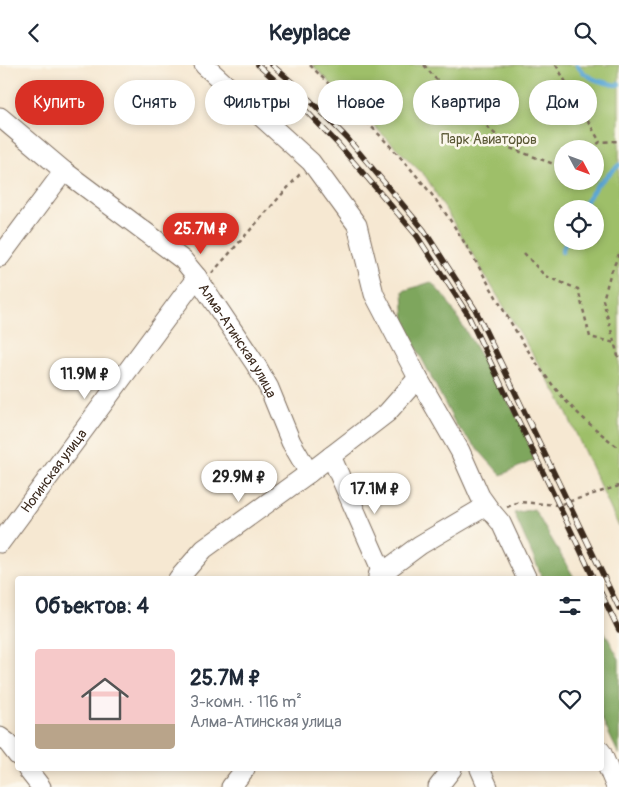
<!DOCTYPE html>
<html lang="ru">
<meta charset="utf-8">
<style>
body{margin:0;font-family:Pangolin,sans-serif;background:#f6f6f7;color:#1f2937;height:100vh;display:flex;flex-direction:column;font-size:19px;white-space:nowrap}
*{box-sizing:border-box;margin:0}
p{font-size:16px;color:#747a83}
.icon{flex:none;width:28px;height:28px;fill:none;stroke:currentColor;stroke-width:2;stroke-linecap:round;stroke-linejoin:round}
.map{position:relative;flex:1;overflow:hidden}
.drawer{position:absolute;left:15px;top:511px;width:589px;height:195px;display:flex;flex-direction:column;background:#fff;border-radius:5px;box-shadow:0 2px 8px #0003}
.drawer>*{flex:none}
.banner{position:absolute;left:15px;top:15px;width:590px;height:45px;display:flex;gap:10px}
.needle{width:32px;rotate:131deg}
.buttons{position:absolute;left:554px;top:75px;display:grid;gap:10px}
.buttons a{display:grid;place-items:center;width:50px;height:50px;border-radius:50%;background:#fff;box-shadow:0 2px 8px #0003;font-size:25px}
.price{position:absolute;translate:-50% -42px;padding:0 11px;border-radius:18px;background:#fff;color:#222;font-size:16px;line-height:32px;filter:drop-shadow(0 1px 2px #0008)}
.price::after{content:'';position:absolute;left:50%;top:30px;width:15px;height:11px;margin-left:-8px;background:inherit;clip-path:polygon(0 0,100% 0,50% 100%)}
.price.active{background:#d93025;color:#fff}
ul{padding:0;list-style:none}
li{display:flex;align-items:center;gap:15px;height:125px;padding:0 20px}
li+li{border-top:1px solid #e0e1e3}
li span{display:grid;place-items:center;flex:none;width:140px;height:100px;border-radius:5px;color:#555}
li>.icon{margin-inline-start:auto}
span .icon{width:60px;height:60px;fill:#fffc;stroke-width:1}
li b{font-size:21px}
h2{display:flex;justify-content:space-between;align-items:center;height:60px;padding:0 20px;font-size:21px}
.chip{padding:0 18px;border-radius:22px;background:#fff;box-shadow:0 2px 8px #0003;font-size:18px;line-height:45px}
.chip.active{background:#d93025;color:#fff}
header{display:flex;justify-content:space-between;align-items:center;height:65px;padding:0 20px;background:#fff;font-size:22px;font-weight:700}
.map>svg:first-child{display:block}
.green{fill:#9ebf69;stroke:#6c7444;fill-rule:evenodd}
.forest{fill:#7ea65d;stroke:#5c683e}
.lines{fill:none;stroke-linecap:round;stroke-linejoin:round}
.stream{stroke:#5da8d5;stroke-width:4.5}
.minor-casing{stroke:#7c6c5d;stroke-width:21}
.path{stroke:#7c6c5d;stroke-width:2.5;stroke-dasharray:4 4;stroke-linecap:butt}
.minor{stroke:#fff;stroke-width:19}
.rail-casing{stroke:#3b2a1e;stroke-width:5.5}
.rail{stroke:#fbf7ec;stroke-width:4;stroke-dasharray:11;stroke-linecap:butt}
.labels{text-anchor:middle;stroke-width:5;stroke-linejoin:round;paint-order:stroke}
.park-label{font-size:14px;fill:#595734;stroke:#fbf7ec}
.street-label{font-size:14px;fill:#3b2a1e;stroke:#fbf7ec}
</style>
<header><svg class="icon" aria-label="back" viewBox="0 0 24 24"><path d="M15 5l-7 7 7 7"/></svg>Keyplace<svg class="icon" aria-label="search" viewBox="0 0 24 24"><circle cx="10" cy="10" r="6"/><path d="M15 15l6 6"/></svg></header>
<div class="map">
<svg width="619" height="722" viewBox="0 0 619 722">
<rect width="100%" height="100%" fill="#fbf7ec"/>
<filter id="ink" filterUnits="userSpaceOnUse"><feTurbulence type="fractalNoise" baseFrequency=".02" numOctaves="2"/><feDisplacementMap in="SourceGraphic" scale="10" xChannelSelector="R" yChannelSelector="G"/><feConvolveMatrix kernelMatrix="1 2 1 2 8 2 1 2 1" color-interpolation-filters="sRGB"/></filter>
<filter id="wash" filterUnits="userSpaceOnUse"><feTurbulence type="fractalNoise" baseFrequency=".0096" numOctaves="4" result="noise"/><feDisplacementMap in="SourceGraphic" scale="20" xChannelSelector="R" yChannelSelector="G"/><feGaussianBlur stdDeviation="1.12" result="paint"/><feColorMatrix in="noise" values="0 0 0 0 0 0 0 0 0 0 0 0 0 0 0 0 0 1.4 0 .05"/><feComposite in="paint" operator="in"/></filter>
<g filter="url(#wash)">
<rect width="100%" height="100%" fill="#f6e8d2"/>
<path class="green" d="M312,0H619V462L562,338L426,112ZM562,84H595V116H562ZM562,144H595V176H562Z"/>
<path class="forest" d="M431,217L447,235L522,360L534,395L501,410L456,360L405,261L403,226Z
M534,444L575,514H543L514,448Z
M601,560L619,594V690L601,652Z"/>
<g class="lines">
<path class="stream" d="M577,0C586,14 601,17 616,20L619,19
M581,144L597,120L619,100
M562,187L566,176"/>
</g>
</g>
<g filter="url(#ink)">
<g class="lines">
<g class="minor-casing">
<g id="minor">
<path d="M204,0L311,97L357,160L374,229L418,313L460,386L480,431L490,445L501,458L527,514"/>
<path id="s1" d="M0,52L64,106L183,195L197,212L256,300L269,323L291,377L309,408"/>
<path d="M0,192L64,106"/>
<path d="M331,391L380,502L378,514"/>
<path id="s2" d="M0,478L197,212"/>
<path d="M378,511L420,480L486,441"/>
<path d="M178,514L204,484L309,408L387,348L418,313"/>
<path d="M0,672L8,678L18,691"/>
<path d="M601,686L616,722"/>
<path d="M27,704L41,722"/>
<path d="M480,704L488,722"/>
<path d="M231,722L245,704"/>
<path d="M438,722L452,704"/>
</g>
</g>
<path class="path" d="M310,0C358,49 410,96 448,152C486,208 513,271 555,323C573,346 596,365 619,383
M424,0L434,12L510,83L562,102
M556,0L600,77
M591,84L600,77L619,76
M524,188L545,211L578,224L590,272L615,278
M619,189L610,210L603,235L619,295
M212,208L300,109
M507,442L519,437L558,440L619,421"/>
<use href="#minor" class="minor"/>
<g class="rail-casing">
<path id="rail" d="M258,0L286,25L339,80L417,171L467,248L594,514
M272,0L293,18L347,73L424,165L475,244L619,543
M601,528L619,565"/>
</g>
<use href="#rail" class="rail"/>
</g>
</g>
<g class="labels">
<g class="park-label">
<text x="489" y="79">Парк Авиаторов</text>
</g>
<g class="street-label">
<text dy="5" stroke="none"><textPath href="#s1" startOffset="330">Алма-Атинская улица</textPath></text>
<text dy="5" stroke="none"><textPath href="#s2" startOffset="90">Ногинская улица</textPath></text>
</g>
</g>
</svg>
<div class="buttons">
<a><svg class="needle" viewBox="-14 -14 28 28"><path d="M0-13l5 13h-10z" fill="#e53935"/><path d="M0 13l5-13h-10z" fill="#747a83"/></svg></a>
<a><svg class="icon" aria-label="locate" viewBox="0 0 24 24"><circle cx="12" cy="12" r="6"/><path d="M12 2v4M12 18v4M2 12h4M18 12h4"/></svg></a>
</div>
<b class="price active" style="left:201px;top:190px">25.7M ₽</b>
<b class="price" style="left:85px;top:335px">11.9M ₽</b>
<b class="price" style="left:239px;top:438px">29.9M ₽</b>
<b class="price" style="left:375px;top:450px">17.1M ₽</b>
<div class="banner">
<a class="chip active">Купить</a>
<a class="chip">Снять</a>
<a class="chip">Фильтры</a>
<a class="chip">Новое</a>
<a class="chip">Квартира</a>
<a class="chip">Дом</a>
</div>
<section class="drawer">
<h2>Объектов: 4<svg class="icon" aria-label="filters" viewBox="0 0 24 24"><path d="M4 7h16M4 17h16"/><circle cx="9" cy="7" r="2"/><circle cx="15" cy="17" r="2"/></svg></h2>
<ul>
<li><span style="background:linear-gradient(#f6c9c9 75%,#b9a48a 0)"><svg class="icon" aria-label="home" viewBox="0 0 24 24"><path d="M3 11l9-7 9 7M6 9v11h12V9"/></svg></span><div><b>25.7M ₽</b><p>3-комн. · 116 m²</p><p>Алма-Атинская улица</p></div><svg class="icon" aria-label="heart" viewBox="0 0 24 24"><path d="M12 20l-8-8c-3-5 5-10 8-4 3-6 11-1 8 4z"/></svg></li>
</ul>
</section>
</div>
